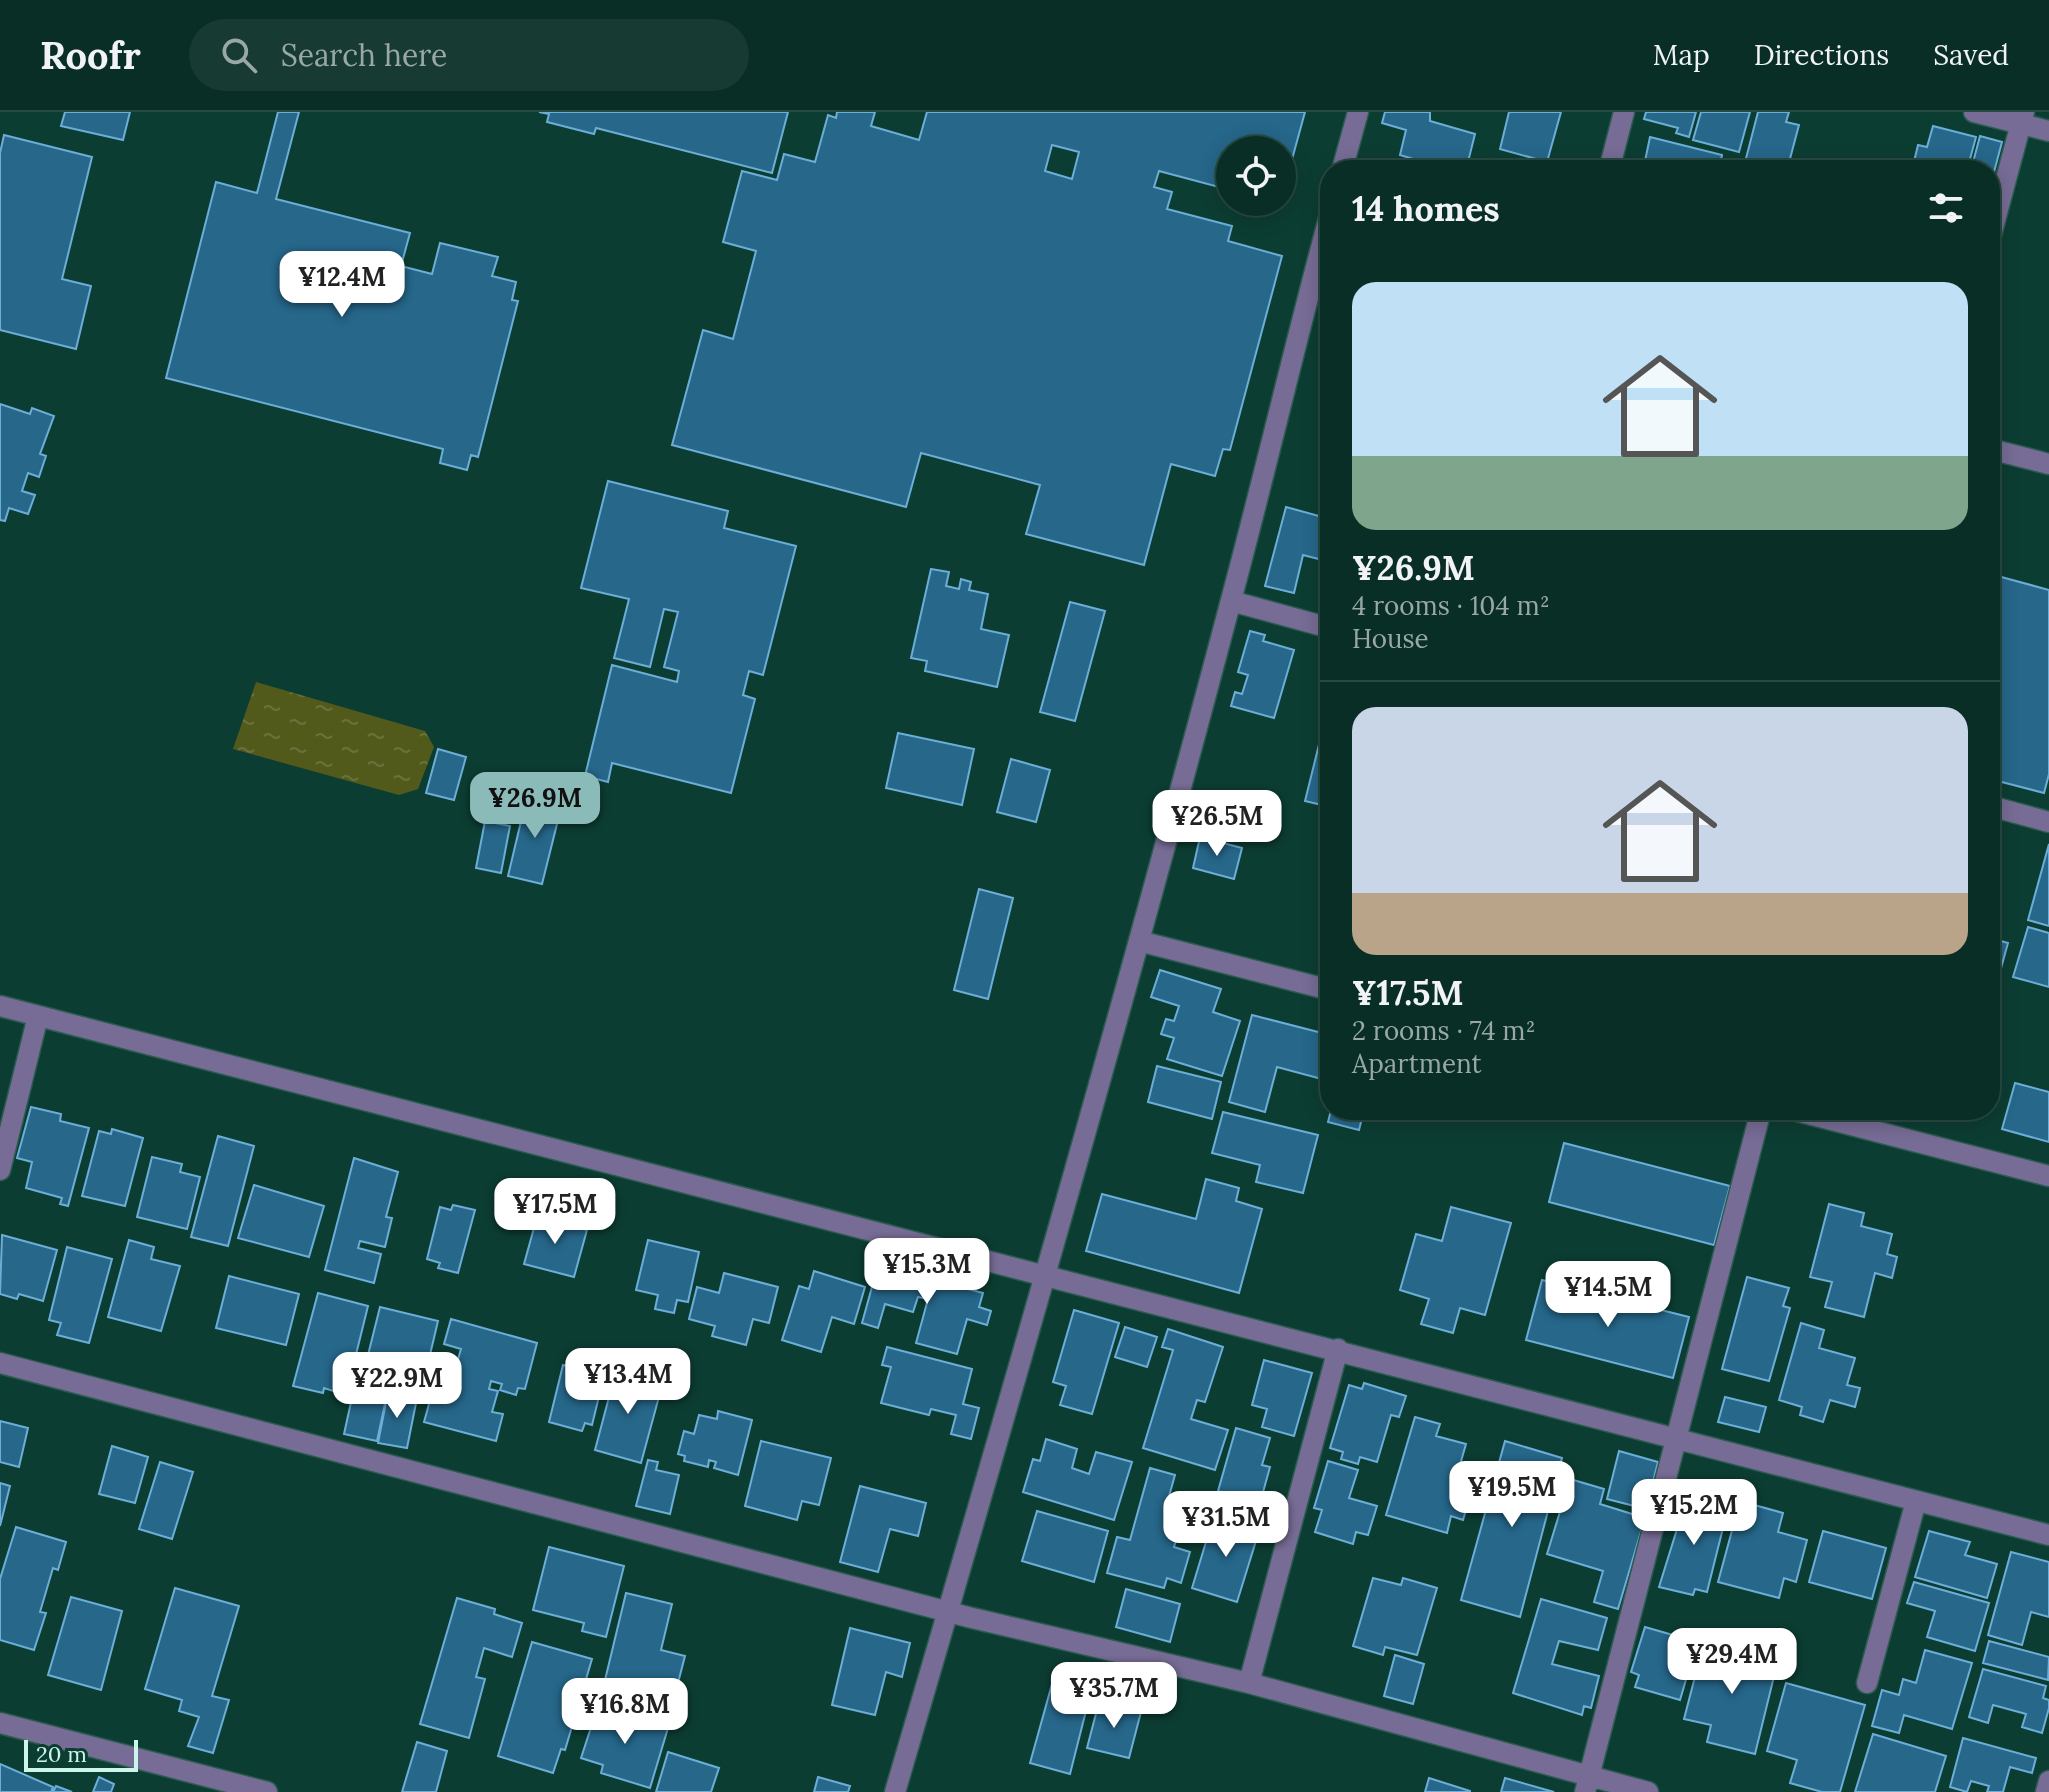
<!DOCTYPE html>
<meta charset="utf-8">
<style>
body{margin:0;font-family:Lora,serif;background:#173a32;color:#f1f3f6;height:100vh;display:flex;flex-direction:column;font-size:30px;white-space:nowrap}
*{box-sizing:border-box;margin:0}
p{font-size:26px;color:#99a8a7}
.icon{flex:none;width:44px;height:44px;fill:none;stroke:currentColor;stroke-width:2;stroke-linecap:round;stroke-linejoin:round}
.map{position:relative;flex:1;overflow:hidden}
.panel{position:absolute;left:1320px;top:48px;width:680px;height:960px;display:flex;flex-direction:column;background:#092e26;border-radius:32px;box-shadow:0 4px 20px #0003,0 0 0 2px #294a43}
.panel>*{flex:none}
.controls{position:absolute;left:1216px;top:24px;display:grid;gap:16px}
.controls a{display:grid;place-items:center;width:80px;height:80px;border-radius:50%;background:#092e26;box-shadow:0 4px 20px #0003,0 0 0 2px #294a43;font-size:40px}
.scale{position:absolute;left:24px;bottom:20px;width:114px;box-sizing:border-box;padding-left:8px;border:4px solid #cdf6ea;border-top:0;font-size:22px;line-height:28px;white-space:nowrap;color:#cdf6ea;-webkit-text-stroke:6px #0c3d33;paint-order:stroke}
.price{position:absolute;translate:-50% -68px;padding:0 18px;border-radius:16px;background:#fff;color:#222;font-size:26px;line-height:52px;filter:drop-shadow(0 2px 4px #0008)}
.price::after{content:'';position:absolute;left:50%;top:48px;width:24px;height:18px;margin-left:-12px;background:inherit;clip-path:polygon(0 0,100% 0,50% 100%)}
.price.on{background:#8bbbb9;color:#111}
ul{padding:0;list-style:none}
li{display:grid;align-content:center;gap:16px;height:424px;padding:0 32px}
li+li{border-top:2px solid #294a43}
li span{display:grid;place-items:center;height:248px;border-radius:24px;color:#555}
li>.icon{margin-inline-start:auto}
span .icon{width:144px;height:144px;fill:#fffc;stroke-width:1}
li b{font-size:34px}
h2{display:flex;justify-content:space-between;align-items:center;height:96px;padding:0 32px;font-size:34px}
header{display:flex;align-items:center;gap:48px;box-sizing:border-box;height:112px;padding:0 40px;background:#092e26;border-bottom:2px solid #294a43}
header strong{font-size:38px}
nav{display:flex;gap:44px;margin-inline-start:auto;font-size:28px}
.search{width:560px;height:72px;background:#173a32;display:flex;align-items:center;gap:20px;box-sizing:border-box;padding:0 28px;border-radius:44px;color:#99a8a7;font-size:30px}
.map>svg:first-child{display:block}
.water{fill:url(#water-ripples)}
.building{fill:#26678a;stroke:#6caed7;stroke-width:2;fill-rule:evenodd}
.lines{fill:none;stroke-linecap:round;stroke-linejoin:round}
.minor-casing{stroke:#2b5b50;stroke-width:23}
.minor{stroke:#776c95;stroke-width:20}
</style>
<header>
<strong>Roofr</strong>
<div class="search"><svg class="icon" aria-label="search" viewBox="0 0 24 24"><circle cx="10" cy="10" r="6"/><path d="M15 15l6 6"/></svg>Search here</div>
<nav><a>Map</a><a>Directions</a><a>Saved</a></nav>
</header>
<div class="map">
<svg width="2049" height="1680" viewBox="0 0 2049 1680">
<defs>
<pattern id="water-ripples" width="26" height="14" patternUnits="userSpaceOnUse" patternTransform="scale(2)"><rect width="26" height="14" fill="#525a1b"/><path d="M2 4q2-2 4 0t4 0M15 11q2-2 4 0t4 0" fill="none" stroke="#6a723c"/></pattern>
</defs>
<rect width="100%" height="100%" fill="#0c3d33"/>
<path class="water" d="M256,570L425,619L434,635L418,677L399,683L233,637Z"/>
<path class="building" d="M65,0H130L123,28L61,14Z
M278,0H299L276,87L410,121L401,154L432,162L440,131L498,145L492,164L516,170L512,188L518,189L478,345L471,343L467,358L440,351L443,337L166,266L216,70L257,81Z
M539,0H788L772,61L596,16L594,22L547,10L549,2Z
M837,0H875L871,14L919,28L927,0H1305L1282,84V38H1230V78L1159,59L1154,75L1172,80L1167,97L1232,114L1228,129L1282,144L1230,338L1223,337L1215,364L1171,352L1144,453L1026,422L1040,373L921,341L906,395L672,333L703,218L733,227L756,139L723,130L742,59L777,68L784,42L815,50L828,3L836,6ZM1052,33L1079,40L1072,67L1045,59Z
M1385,0H1430V9L1475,22L1466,58H1428L1418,56L1420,49L1400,43L1406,18L1382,11Z
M1509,0H1561L1547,50L1500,37Z
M1646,0H1696L1689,25L1676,21L1678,16L1644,7Z
M1701,0H1750L1739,40L1693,28Z
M1758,0H1789L1786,10L1799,13L1787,58H1743Z
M1933,14L1976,25L1967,58H1912L1918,33L1927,35Z
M4,23L92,45L62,167L91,174L76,237L0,218V41Z
M1980,24L2002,30L1990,75V58H1971Z
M1650,25L1722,43L1719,58H1656L1657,52L1645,49Z
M1495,47L1538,58H1485L1488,50L1494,51Z
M1330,208V244L1321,241Z
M0,292L30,302L32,296L54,304L40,342L46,344L39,365L28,361L22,379L35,383L28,402L9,396L5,409L0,408Z
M608,369L728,399L724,416L796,434L763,563L749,559L743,583L755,587L731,681L612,651L608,670L585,664L612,553L677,570L679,559L664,555L678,500L664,497L650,555L614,546L629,487L581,476Z
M1286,395L1330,407V450L1303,443L1294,481L1265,474Z
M931,457L949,460L946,474L959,477L961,467L971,470L969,478L988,482L981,517L1009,523L997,575L925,559L927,549L911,546Z
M1994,463L2049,478V662L2044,681L1990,667V479Z
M1070,490L1105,499L1075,609L1040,600Z
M1250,519L1265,523L1263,529L1294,538L1274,606L1231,594L1235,580L1242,582L1248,563L1238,560Z
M1330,588V695L1305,689Z
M898,621L974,637L962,693L886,676Z
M438,637L466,645L454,688L426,681Z
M1011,647L1050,658L1036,710L997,700Z
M527,684L562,692L542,772L508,764Z
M485,709L510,714L501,761L476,756Z
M1200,725L1242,736L1234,767L1193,756Z
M2049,732V814L2028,808Z
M979,777L1013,786L988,887L954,878Z
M2028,815L2049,821V875L2013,865Z
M1990,826L2008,831L1990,896Z
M1160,858L1221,877L1213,900L1240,909L1222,964L1167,947L1174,926L1161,922L1166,907L1174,909L1179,894L1151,885Z
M1252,903L1330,923L1329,969L1277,955L1265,1000L1229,990Z
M1157,954L1221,970L1212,1007L1148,990Z
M2015,971L2049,980V1030L2002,1017Z
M31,995L61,1002L60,1009L89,1016L68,1094L60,1092L62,1086L26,1076L32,1050L17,1046Z
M1331,998H1364L1359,1018L1328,1010Z
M1905,998H1949L1948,1003L1931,999L1930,1003Z
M1223,1000L1318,1023L1303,1081L1256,1070L1260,1053L1212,1041Z
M112,1017L143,1026L125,1094L82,1084L99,1019L111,1022Z
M218,1024L254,1034L228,1134L191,1125Z
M1564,1031L1730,1074L1714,1133L1549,1090Z
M152,1045L182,1052L180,1060L200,1065L187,1117L137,1105Z
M354,1046L398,1060L386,1105L392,1106L385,1135L360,1129L358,1136L381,1142L374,1171L325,1158Z
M1206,1067L1239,1076L1236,1089L1262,1097L1239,1181L1086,1139L1102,1082L1196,1107Z
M254,1073L324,1094L309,1145L238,1126Z
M1829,1092L1864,1101L1861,1114L1892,1122L1887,1142L1897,1145L1892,1166L1875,1161L1864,1205L1825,1195L1832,1170L1810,1165Z
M453,1093L475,1098L458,1161L438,1156L440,1151L427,1147L440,1095L451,1098Z
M1451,1095L1511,1111L1485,1203L1460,1196L1453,1221L1421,1212L1429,1187L1400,1178L1416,1122L1442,1129Z
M545,1101L562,1106L560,1111L587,1118L574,1165L524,1152L537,1105L544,1106Z
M2,1123L57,1138L43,1189L19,1182L17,1187L0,1182Z
M129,1128L154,1135L151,1147L180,1154L161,1219L108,1205Z
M648,1128L699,1140L688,1190L677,1188L674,1201L655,1197L658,1183L636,1178Z
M67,1135L112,1147L89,1231L57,1223L61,1211L49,1208Z
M878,1153L983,1181L979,1195L991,1199L987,1213L967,1207L957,1242L916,1231L928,1187L918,1185L913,1200L885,1192L878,1216L862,1211Z
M814,1159L865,1175L854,1212L832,1205L821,1240L782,1228L799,1174L809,1177Z
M724,1161L778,1175L769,1211L753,1207L746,1233L712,1224L715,1214L689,1207L697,1175L719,1181Z
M229,1164L299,1182L286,1233L216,1216Z
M1747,1165L1789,1176L1783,1194L1790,1196L1769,1269L1722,1257Z
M1542,1168L1689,1205L1673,1266L1526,1228Z
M318,1181L368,1194L346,1283L324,1276L323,1281L293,1274Z
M380,1195L438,1209L424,1268L400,1262L398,1272L363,1263Z
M1074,1198L1119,1211L1092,1302L1060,1293L1066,1274L1053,1270Z
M451,1207L537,1231L525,1277L518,1276L516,1283L500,1278L502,1272L491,1269L489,1277L498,1279L492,1300L503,1302L496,1329L424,1310L434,1274L449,1279L461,1237L444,1232Z
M1801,1211L1824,1218L1819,1236L1855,1246L1847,1273L1860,1276L1855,1295L1830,1288L1823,1310L1800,1303L1802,1295L1779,1288Z
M1125,1215L1157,1225L1147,1255L1115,1245Z
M1168,1217L1223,1235L1205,1290L1197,1288L1191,1307L1228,1318L1215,1358L1143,1336L1173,1238L1162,1235Z
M887,1235L972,1257L963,1292L979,1296L971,1327L951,1322L956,1303L931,1297L929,1303L881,1291L891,1255L882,1253Z
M1264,1248L1312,1261L1294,1324L1262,1315L1267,1297L1252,1293Z
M563,1253L604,1264L592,1313L585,1311L582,1319L549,1310Z
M622,1253L652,1261L648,1278L660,1281L641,1351L595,1338L613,1270L617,1271Z
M1364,1271L1406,1284L1399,1305L1391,1303L1377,1350L1360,1345L1358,1352L1341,1347L1343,1340L1330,1336L1349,1273L1362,1277Z
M363,1277L386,1287L377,1329L344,1322L353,1281L362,1283Z
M388,1280L417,1286L407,1336L378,1331Z
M1725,1285L1766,1295L1759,1320L1718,1310Z
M718,1299L752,1308L738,1363L714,1356L716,1350L709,1348L708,1355L684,1349L685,1344L678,1342L684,1319L694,1322L699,1303L717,1307Z
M1415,1305L1440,1312L1436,1324L1466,1332L1455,1370L1473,1375L1463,1408L1451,1404L1447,1421L1386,1403Z
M0,1309L28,1316L19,1355L0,1350Z
M1236,1316L1270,1326L1262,1353L1270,1355L1260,1391L1218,1379Z
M1046,1327L1077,1337L1072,1356L1089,1362L1096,1340L1132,1350L1114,1408L1023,1380L1033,1347L1040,1349Z
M761,1329L831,1346L819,1393L802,1389L797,1408L745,1394Z
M1505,1329L1562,1346L1520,1505L1461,1488Z
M112,1334L148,1345L135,1391L99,1382Z
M1619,1339L1658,1350L1646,1397L1607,1387Z
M648,1348L658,1350L656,1358L679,1363L670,1402L636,1394Z
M1328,1349L1358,1358L1349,1386L1377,1394L1368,1423L1356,1420L1353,1432L1315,1420L1322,1398L1314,1396Z
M160,1350L193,1360L172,1427L139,1417Z
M1150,1356L1175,1363L1166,1395L1184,1400L1174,1435L1190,1440L1181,1471L1167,1466L1164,1476L1107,1461L1117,1425L1130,1428Z
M1570,1367L1604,1377L1600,1392L1645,1406L1618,1497L1594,1490L1603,1459L1547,1442Z
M0,1371L10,1374L0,1414Z
M860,1374L926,1391L918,1424L890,1417L878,1460L840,1450Z
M1687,1385L1728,1396L1707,1480L1695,1477L1693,1483L1659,1475Z
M1740,1389L1783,1401L1778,1420L1807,1428L1796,1470L1784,1466L1779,1486L1718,1470Z
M1037,1399L1108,1419L1094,1470L1022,1449Z
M1229,1407L1260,1416L1237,1490L1192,1476L1212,1410L1227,1415Z
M16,1415L66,1430L58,1458L53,1456L40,1500L46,1501L34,1538L0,1528V1467Z
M1823,1419L1886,1436L1872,1487L1809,1470Z
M1929,1419L1970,1430L1965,1443L1997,1452L1987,1486L1915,1465Z
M549,1435L624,1454L606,1525L582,1519L584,1511L533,1498Z
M2011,1440L2049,1450V1505L2031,1500L2022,1533L1988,1523Z
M1373,1466L1401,1473L1403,1466L1437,1476L1417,1543L1385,1535L1383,1543L1353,1534Z
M1914,1470L1989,1491L1975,1539L1927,1525L1935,1499L1907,1491Z
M175,1476L239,1494L212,1584L229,1588L213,1641L188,1634L199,1605L179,1599L182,1588L145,1577Z
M1126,1477L1180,1492L1170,1530L1116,1515Z
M626,1481L672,1492L661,1538L685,1544L673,1590L650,1585L651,1579L605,1568Z
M71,1485L122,1499L101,1578L48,1563Z
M457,1486L495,1497L494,1502L522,1511L512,1545L484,1536L476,1565L485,1567L469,1626L420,1612Z
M1541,1487L1607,1506L1598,1538L1559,1529L1552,1552L1599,1564L1591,1596L1584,1594L1582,1603L1513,1581Z
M1645,1515L1697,1530L1680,1588L1635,1575L1639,1563L1631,1560Z
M850,1516L910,1531L902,1565L886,1560L875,1603L832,1593Z
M1989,1529L2049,1545L2048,1568L1983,1551Z
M532,1530L592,1547L565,1638L561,1637L553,1661L498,1644Z
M1704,1530L1778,1548L1755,1642L1707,1630L1711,1613L1684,1607Z
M1925,1538L1972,1551L1952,1617L1904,1603L1899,1621L1872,1614L1882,1578L1899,1583L1903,1567L1916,1571Z
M1395,1543L1424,1552L1413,1592L1384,1584Z
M1983,1557L2046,1574L2043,1586L2049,1588V1596L2042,1621L2022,1615L2026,1602L1993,1593L1988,1611L1969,1605Z
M1786,1571L1865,1593L1840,1680H1822L1790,1671L1797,1648L1767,1639Z
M1052,1572L1090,1583L1070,1662L1030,1651Z
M1099,1590L1141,1600L1129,1646L1087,1636Z
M598,1594L668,1616L650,1676L601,1661L603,1653L581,1646Z
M1873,1622L1946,1644L1935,1680H1855Z
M1963,1626L2036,1646L2032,1661L2010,1655L2003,1680H1987L1989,1674L1971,1669L1967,1680L1950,1675Z
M417,1630L447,1639L436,1680H402Z
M668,1640L719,1656L711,1680H656Z
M0,1652L53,1675L51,1680H0Z
M99,1665L114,1672L111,1680H93Z
M818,1665L850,1674L848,1680H814Z
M1429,1666L1470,1679V1680H1425Z
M1505,1666L1554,1680H1501Z
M56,1674L72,1680H53Z"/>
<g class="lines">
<g class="minor-casing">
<path id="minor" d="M1974,0L2049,19
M1342,58L1358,0
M1609,58L1624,0
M1990,127L2024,0
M1990,337L2049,352
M1231,489L1330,516
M1990,694L2049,710
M1139,829L1330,878
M0,894L2049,1423
M1793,998L2049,1064
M0,1058L38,904
M0,1251L968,1505L1249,1571L1648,1680
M1249,1571L1338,1237
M1867,1571L1916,1389
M0,1611L267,1680
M895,1680C1011,1285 1125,890 1230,492C1265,362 1295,231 1330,102
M1585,1680L1761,998
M2046,1680L2049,1669"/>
</g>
<use href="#minor" class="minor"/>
</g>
</svg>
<div class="controls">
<a><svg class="icon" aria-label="locate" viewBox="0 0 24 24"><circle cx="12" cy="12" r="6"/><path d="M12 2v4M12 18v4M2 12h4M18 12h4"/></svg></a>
</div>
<div class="scale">20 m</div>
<b class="price" style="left:342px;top:207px">¥12.4M</b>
<b class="price on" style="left:535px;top:728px">¥26.9M</b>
<b class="price" style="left:1217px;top:746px">¥26.5M</b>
<b class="price" style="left:555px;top:1134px">¥17.5M</b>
<b class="price" style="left:927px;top:1194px">¥15.3M</b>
<b class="price" style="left:1608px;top:1217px">¥14.5M</b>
<b class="price" style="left:628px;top:1304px">¥13.4M</b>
<b class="price" style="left:397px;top:1308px">¥22.9M</b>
<b class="price" style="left:1512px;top:1417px">¥19.5M</b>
<b class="price" style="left:1694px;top:1435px">¥15.2M</b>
<b class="price" style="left:1226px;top:1447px">¥31.5M</b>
<b class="price" style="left:1732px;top:1584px">¥29.4M</b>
<b class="price" style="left:1114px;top:1618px">¥35.7M</b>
<b class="price" style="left:625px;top:1634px">¥16.8M</b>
<section class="panel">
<h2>14 homes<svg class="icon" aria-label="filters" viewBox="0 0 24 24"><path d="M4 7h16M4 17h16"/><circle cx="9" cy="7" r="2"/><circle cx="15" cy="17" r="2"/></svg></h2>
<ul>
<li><span style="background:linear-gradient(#bfe0f5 70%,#7fa58c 0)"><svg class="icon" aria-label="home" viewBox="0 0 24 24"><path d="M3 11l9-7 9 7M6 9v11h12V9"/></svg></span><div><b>¥26.9M</b><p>4 rooms · 104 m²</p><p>House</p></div></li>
<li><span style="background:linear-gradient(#c9d6e8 75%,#b9a48a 0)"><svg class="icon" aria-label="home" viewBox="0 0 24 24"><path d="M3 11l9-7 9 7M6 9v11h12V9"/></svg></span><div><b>¥17.5M</b><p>2 rooms · 74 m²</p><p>Apartment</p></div></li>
</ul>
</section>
</div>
